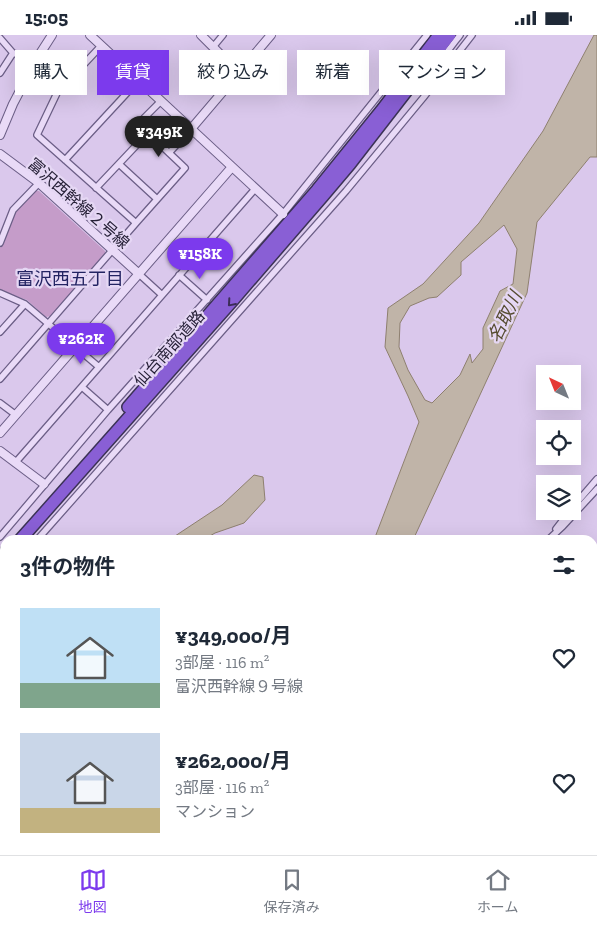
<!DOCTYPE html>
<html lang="ja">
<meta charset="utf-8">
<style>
body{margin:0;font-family:"Zilla Slab","Noto Sans JP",serif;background:#f6f6f7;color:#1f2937;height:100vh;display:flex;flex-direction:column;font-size:19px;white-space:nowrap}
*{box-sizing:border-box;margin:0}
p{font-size:16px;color:#747a83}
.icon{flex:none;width:28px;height:28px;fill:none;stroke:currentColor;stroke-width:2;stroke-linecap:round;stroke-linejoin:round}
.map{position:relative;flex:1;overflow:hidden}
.side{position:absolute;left:0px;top:500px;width:598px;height:320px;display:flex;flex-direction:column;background:#fff;border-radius:15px 15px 0 0;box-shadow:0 5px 20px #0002}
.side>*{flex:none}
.banner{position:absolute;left:15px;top:15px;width:568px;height:45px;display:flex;gap:10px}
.needle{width:32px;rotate:317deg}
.fabs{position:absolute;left:536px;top:330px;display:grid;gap:10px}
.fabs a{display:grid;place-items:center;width:45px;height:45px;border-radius:0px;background:#fff;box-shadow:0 5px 20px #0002;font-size:25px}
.price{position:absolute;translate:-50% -42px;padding:0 11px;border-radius:18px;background:#7c3aed;color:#fff;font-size:16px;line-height:32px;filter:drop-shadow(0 1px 2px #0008)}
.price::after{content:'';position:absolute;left:50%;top:30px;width:15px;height:11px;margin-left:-8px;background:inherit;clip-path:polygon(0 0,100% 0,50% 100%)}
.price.on{background:#222;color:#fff}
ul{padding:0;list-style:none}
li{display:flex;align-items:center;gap:15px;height:125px;padding:0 20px}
li span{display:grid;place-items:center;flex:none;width:140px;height:100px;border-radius:0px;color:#555}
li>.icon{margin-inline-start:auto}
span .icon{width:60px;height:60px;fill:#fffc;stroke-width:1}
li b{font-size:21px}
h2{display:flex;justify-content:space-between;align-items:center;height:60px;padding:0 20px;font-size:21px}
.pill{padding:0 18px;border-radius:0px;background:#fff;box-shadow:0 5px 20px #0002;font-size:18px;line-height:45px}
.pill.on{background:#7c3aed;color:#fff}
.status{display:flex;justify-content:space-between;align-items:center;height:35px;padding:0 25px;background:#fff;direction:ltr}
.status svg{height:14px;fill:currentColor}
.tab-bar{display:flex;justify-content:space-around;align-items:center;height:70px;border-top:1px solid #e0e1e3;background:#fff;font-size:14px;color:#747a83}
.tab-bar a{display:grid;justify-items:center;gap:2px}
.tab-bar .on{color:#7c3aed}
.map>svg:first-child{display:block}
.farmland{fill:#d1b5e1}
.green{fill:#c59cc9}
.water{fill:#c0b4a8;stroke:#8e806f;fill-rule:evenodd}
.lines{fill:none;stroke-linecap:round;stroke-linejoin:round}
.stream{stroke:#8e806f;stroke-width:2}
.minor-casing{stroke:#6b5e86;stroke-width:8}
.tertiary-casing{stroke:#6b5e86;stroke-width:10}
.motorway-casing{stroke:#3b3255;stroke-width:14}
.minor{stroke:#e9daf7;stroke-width:5.5}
.tertiary{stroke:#e9daf7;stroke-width:8}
.motorway{stroke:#895fd5;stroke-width:11}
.oneway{stroke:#3b2d57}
.labels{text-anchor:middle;stroke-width:4.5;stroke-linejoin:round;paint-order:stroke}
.street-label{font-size:16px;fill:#272138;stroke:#e5d7f4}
.neighbourhood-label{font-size:18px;fill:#232362;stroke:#e5d7f4}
.water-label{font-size:18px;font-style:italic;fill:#564c31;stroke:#e5d7f4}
</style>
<div class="status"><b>15:05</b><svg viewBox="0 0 49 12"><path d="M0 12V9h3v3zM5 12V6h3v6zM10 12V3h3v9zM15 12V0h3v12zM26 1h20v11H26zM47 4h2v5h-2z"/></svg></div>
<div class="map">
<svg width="597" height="820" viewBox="0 0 597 820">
<rect width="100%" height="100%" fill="#dac8ec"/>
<path class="farmland" d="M593,740L597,749V779L593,780Z
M593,797H597V820H538L543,815H592Z"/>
<path class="green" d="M34,156H39L105,216V220L51,281L46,282L27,265L0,255V213L15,177Z
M182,815H304L303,820H177Z"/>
<path class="water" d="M594,0H597V122H590L537,187L527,258L413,505H374L419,387L408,361L385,312L388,273L423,249L479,188L543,96ZM504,190L517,214L513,249L500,256L483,293V314L472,328L470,319L460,340L432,368L425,365L408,335L399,312L400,288L410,271L429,263L437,262L461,240V227Z
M254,440L263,442L265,465L244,488L215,498L203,505H169L222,470Z
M5,723V767L0,769V726Z"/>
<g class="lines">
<path class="stream" d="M592,660L597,655
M406,820L413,815"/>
<g class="minor-casing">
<path id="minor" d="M0,3L13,18
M213,12L223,0
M0,38L13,18L36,25
M426,58C424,44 451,12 460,0
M144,83L161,66
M169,118L191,94
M65,125L139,45
M119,129L157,164
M96,153L148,98L185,133L136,188
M0,208L13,175L39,148
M139,239L162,260
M179,240L207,265
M0,258L25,269L99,332
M0,297L25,269
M0,344L136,188L37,100L57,58L101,11
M82,352L108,375
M0,368L16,380
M15,428L255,154
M572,473L597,444
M556,494L570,476
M0,502L108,375L283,179L427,0
M37,505L346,156L423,63L472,0
M548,505L563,491L597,454
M0,547L5,541
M592,730L597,738
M592,795H597
M340,820L344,815
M535,820L539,815"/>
</g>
<g class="tertiary-casing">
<path id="tertiary" d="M90,0L283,179
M201,0L239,38
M191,94L271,0
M0,100L13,69L36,25L52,0
M0,119L39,148L139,239
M0,398L232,132
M0,416L44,449"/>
</g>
<g class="motorway-casing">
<path id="motorway" d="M128,372L317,155L381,76L439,0
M20,505L233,265L323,161L350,129L450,0
M0,523L5,517"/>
</g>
<use href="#minor" class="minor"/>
<use href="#tertiary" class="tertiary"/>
<use href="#motorway" class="motorway"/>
</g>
<defs><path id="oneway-chevron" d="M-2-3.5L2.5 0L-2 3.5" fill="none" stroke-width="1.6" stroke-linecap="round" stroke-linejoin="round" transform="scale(1.25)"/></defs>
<use class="oneway" href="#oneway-chevron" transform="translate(231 268) rotate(131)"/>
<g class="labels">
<g class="street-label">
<text transform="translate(79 168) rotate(41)" y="6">富沢西幹線２号線</text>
<text transform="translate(169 313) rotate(-48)" y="6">仙台南部道路</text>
</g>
<g class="neighbourhood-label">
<text x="70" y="250">富沢西五丁目</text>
</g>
<g class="water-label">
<text transform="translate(505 282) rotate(-64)" y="6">名取川</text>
</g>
</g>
</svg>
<div class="fabs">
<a><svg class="needle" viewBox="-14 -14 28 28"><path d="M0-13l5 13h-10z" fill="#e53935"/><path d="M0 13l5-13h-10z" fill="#747a83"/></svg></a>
<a><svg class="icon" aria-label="locate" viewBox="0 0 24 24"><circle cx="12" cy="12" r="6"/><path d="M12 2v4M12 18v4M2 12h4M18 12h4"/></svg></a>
<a><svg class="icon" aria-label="layers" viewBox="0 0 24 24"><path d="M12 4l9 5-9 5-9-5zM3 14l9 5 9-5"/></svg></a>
</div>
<b class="price on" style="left:159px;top:123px">¥349K</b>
<b class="price" style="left:200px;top:245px">¥158K</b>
<b class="price" style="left:81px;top:330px">¥262K</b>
<div class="banner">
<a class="pill">購入</a>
<a class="pill on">賃貸</a>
<a class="pill">絞り込み</a>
<a class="pill">新着</a>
<a class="pill">マンション</a>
</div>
<section class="side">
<h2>3件の物件<svg class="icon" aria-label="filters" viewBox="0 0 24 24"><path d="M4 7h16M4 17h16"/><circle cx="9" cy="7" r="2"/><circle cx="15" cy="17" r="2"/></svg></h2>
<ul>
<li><span style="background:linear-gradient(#bfe0f5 75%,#7fa58c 0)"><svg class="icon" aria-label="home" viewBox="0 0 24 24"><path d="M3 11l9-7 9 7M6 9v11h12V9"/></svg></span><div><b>¥349,000/月</b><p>3部屋 · 116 m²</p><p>富沢西幹線９号線</p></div><svg class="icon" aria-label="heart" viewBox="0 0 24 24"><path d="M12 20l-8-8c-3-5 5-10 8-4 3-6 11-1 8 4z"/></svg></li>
<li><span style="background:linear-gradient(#c9d6e8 75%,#c2b280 0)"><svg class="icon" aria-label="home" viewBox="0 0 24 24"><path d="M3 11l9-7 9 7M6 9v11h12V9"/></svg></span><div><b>¥262,000/月</b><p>3部屋 · 116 m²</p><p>マンション</p></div><svg class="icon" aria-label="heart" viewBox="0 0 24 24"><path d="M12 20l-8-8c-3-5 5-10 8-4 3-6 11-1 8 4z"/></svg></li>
</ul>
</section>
</div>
<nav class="tab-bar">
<a class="on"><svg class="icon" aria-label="map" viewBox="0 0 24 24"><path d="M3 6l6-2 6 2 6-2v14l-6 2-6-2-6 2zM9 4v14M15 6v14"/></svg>地図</a>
<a><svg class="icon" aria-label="saved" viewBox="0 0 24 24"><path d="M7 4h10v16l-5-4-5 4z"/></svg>保存済み</a>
<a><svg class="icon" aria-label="home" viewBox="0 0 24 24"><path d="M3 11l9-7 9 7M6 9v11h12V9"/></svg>ホーム</a>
</nav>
